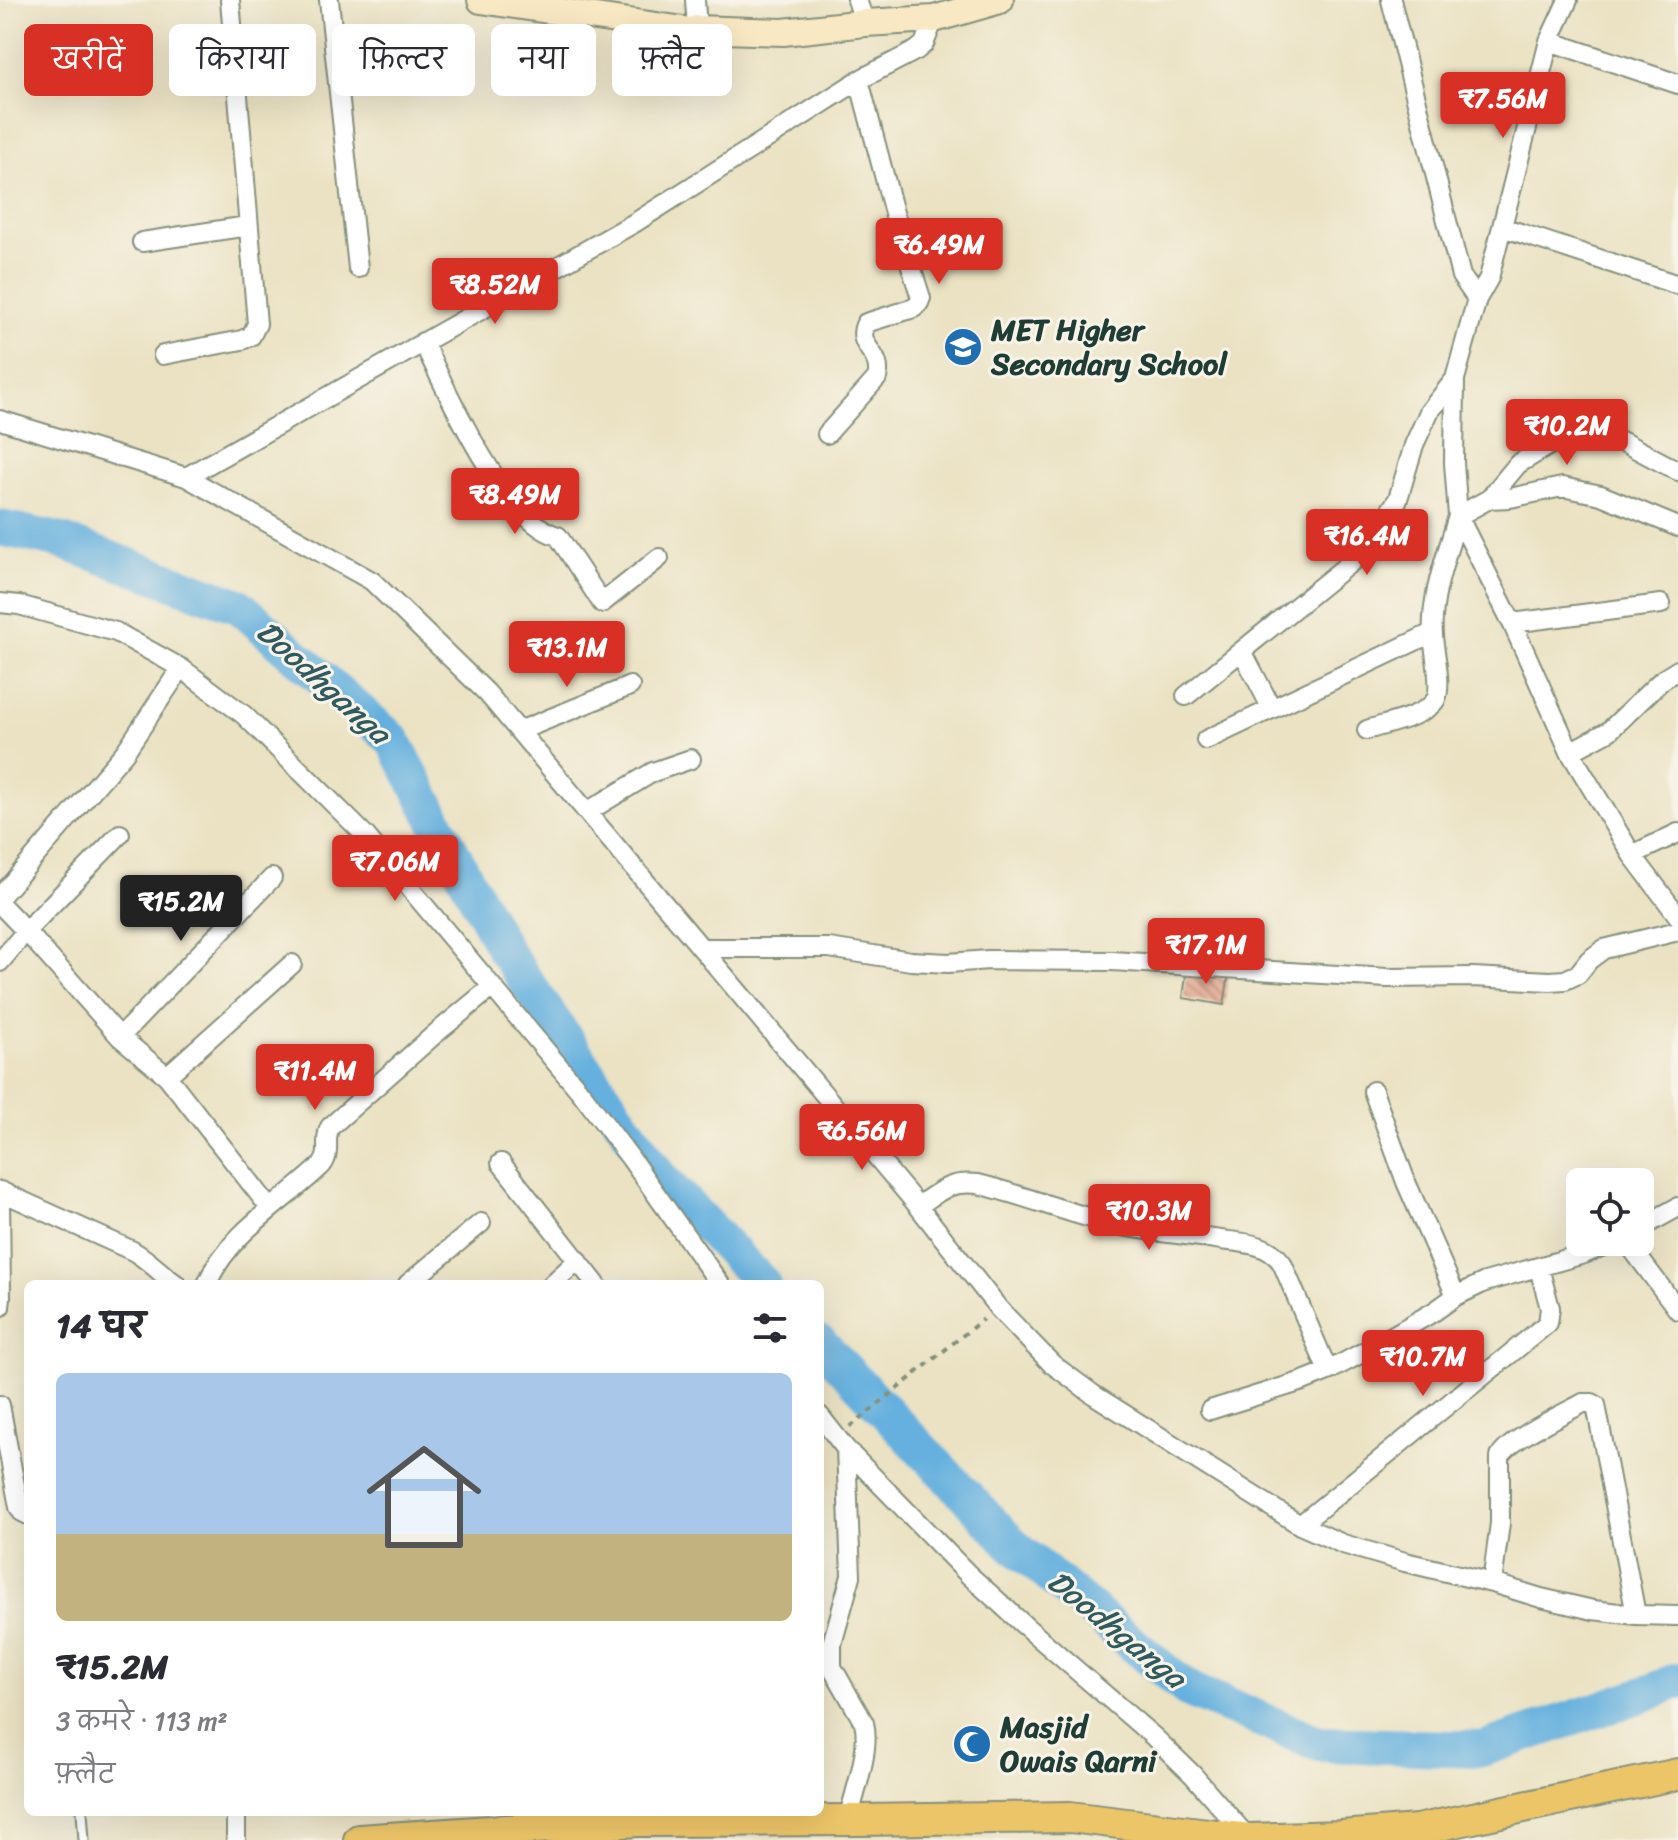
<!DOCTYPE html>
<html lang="hi">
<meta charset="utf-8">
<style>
body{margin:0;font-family:Sriracha,"Playpen Sans Deva",sans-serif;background:#f7f7f7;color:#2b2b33;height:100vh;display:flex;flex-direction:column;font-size:30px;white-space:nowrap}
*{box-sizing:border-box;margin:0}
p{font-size:26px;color:#7c7c81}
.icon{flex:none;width:44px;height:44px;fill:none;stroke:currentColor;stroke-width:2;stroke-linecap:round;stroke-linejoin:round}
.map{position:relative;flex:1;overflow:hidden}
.side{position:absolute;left:24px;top:1280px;width:800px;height:536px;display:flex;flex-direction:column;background:#fff;border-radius:12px;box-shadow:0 8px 32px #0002}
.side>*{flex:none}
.guide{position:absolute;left:24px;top:24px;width:800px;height:72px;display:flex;gap:16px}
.tools{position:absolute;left:1566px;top:1168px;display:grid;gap:16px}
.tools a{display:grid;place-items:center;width:88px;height:88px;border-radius:12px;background:#fff;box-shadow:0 8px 32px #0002;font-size:40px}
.price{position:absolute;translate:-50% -68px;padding:0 18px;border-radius:8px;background:#d93025;color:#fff;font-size:26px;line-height:52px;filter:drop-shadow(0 2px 4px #0008)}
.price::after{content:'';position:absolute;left:50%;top:48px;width:24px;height:18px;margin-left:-12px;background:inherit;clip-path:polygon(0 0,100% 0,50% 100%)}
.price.on{background:#222;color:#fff}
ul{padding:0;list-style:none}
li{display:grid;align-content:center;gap:16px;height:424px;padding:0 32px}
li span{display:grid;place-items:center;height:248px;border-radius:12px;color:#555}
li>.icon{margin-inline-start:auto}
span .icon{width:144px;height:144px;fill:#fffc;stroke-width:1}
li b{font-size:34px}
h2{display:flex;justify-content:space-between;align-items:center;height:96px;padding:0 32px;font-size:34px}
.pill{padding:0 28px;border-radius:12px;background:#fff;box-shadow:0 8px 32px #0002;font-size:28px;line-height:72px}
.pill.on{background:#d93025;color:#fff}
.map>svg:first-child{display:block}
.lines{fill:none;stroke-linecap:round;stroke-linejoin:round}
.river{stroke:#65b0de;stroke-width:36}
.building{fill:url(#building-back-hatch)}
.service-casing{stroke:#85907c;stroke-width:13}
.minor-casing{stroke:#85907c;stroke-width:22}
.secondary-casing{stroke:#85907c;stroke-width:30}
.primary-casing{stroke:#85907c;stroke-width:34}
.path{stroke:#85907c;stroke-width:4;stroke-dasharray:6 6;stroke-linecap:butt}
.service{stroke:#fff;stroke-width:9}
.minor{stroke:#fff;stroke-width:18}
.secondary{stroke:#f8e8c3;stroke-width:26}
.primary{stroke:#edc569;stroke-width:30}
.labels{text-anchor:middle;stroke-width:6;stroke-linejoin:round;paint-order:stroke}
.poi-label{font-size:30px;font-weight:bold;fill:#1f3d34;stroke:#f7f3e8;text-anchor:start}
.water-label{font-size:32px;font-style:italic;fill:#305a5e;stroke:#f7f3e8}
</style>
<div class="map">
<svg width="1678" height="1840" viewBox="0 0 1678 1840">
<defs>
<pattern id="building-back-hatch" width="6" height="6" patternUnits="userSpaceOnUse" patternTransform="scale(2)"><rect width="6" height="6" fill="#e4aa92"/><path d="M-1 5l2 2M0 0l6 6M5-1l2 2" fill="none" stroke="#b88c78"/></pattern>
</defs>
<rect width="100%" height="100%" fill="#f7f3e8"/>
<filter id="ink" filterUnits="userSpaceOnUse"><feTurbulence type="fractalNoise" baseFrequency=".0125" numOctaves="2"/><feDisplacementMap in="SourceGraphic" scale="16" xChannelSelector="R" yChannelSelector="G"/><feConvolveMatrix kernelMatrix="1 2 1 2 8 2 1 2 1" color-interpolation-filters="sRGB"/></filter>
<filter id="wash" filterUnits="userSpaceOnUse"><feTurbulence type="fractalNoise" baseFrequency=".006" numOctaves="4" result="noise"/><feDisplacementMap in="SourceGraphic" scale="32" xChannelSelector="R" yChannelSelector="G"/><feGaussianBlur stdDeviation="1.8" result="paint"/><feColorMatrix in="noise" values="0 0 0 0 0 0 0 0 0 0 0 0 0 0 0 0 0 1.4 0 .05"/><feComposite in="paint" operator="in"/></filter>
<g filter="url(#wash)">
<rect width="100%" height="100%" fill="#ebe2c3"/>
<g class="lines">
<path class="river" d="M0,528L58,540L239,606L393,740L503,948L660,1177L763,1284
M820,1343L1015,1547L1187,1689L1320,1744L1482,1749L1656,1690L1678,1680"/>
</g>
<g id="blocks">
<path class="building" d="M1187,968L1229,974L1224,1005L1183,998Z"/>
</g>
</g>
<g filter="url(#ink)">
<use href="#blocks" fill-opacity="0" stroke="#85907c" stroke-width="2"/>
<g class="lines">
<g class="service-casing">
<path id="service" d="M82,1812L84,1840"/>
</g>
<g class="minor-casing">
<path id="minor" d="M329,0L358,268
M695,0L697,29
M857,0L865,23
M1391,0L1461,276L1477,299L1455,379L1454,463L1458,516L1512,623L1570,752L1632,855L1678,916
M1549,41L1678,84
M1502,227L1678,285
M142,242L248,226
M1477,299L1489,278L1549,41L1568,0
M423,342C447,391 504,522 558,536L602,603L659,558
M163,355L242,340L251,336L257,324L230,0
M0,420L186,477L636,222L859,80L917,50L924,44L934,19
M827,434L877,378C884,352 854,347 866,323L914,308L919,303L921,298L894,213L859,80
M186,477L372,581L487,693L918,1206L999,1309L1052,1364L1094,1395L1300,1525L1343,1544L1405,1562L1492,1583L1541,1598L1593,1610L1636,1615L1678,1616
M1489,499L1518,464L1573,431L1593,429L1606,433L1678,471
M0,603L19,605L116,632L181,668L244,715L366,836L583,1095L631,1159L720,1284
M1512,623L1661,604
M1242,651L1272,709
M1186,696L1355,559L1373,537L1398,499L1414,445L1429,412L1455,379
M1367,730C1385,724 1422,717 1434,702C1444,691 1434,652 1433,636C1430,596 1447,555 1458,516L1489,499L1510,498L1562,487L1601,495L1678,527
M519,731L630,686
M1206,740L1432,633
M1570,752L1609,731L1662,680L1678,670
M587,812L653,772L691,759
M1632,855L1678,833
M0,897L125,752L181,668
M0,904L26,931L120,1037L167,1076L270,1208
M702,948H829L911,961L948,963L989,960L1112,961L1387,978L1473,977L1550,981L1565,980L1578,974L1589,960L1604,949L1678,931
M0,962L26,931L120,834
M120,1037L272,878
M167,1076L292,964
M1373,1091L1406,1182L1456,1296
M501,1163L596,1284
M0,1191L133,1251C149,1260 161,1274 176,1284
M0,1194L1,1297L0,1307
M918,1206C941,1191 948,1181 978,1184C1023,1195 1067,1213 1113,1224C1148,1232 1185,1234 1221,1240C1244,1243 1268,1243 1282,1263L1328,1371
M1640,1228L1678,1207
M1627,1242L1678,1310
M207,1284C229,1232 283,1203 322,1165C332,1152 323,1140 330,1127L435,1034L492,987
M408,1284L481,1223
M552,1284L578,1260
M0,1405L19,1507L22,1512L28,1515
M1210,1410L1303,1381L1328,1371L1375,1346L1435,1311L1456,1296L1485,1282L1584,1254L1613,1242
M820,1416L846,1449L969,1575L1024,1625L1154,1737L1193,1775L1249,1839
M846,1449L851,1576L832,1644V1667L864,1723C871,1749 854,1794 848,1820
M1300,1525L1548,1323L1550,1308L1539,1268
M1492,1583L1500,1523V1457C1509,1439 1564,1414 1583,1403H1592L1596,1405L1636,1615
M236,1812V1840"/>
</g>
<g class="secondary-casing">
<path id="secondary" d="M481,0L690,31L697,29L783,32L865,23L934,19L1000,0"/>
</g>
<g class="primary-casing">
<path id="primary" d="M359,1840L639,1821L861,1820L1070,1817L1249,1839L1341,1836L1417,1830L1678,1774"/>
</g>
<path class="path" d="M850,1427L983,1319"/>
<use href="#service" class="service"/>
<use href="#minor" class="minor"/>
<use href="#secondary" class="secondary"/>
<use href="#primary" class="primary"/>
</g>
</g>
<defs>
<g id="school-disc" transform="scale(2)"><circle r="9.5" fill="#1f6fb2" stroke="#f7f3e8"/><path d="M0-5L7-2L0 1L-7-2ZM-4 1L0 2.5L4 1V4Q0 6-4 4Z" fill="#fff"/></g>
<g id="mosque-disc" transform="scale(2)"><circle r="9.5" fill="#1f6fb2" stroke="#f7f3e8"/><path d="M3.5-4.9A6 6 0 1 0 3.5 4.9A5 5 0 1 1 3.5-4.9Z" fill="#fff"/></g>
</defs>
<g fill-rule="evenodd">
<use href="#school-disc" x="963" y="347"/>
<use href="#mosque-disc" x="972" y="1744"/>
</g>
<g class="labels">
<g class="poi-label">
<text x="991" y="340">MET Higher<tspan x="991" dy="34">Secondary School</tspan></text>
<text x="1000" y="1737">Masjid<tspan x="1000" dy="34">Owais Qarni</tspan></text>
</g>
<g class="water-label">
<text transform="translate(324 682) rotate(42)" y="11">Doodhganga</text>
<text transform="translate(1117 1629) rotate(39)" y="11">Doodhganga</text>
</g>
</g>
</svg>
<div class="tools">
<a><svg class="icon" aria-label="locate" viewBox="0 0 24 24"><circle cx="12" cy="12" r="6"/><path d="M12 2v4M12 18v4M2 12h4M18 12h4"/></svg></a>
</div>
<b class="price" style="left:1503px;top:140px">₹7.56M</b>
<b class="price" style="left:939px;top:286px">₹6.49M</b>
<b class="price" style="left:495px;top:326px">₹8.52M</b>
<b class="price" style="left:1567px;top:467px">₹10.2M</b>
<b class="price" style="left:515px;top:536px">₹8.49M</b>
<b class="price" style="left:1367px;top:577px">₹16.4M</b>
<b class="price" style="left:567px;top:689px">₹13.1M</b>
<b class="price" style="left:395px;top:903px">₹7.06M</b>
<b class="price on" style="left:181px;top:943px">₹15.2M</b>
<b class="price" style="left:1206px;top:986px">₹17.1M</b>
<b class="price" style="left:315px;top:1112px">₹11.4M</b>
<b class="price" style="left:862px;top:1172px">₹6.56M</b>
<b class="price" style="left:1149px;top:1252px">₹10.3M</b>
<b class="price" style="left:1423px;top:1398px">₹10.7M</b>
<div class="guide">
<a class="pill on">खरीदें</a>
<a class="pill">किराया</a>
<a class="pill">फ़िल्टर</a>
<a class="pill">नया</a>
<a class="pill">फ़्लैट</a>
</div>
<section class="side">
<h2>14 घर<svg class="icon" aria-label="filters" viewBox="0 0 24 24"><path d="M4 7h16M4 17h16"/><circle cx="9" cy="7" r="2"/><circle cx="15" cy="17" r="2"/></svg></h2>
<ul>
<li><span style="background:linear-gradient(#a9c7e8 65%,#c2b280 0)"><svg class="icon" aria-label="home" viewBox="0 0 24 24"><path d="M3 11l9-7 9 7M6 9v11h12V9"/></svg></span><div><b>₹15.2M</b><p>3 कमरे · 113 m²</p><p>फ़्लैट</p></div></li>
</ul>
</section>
</div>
